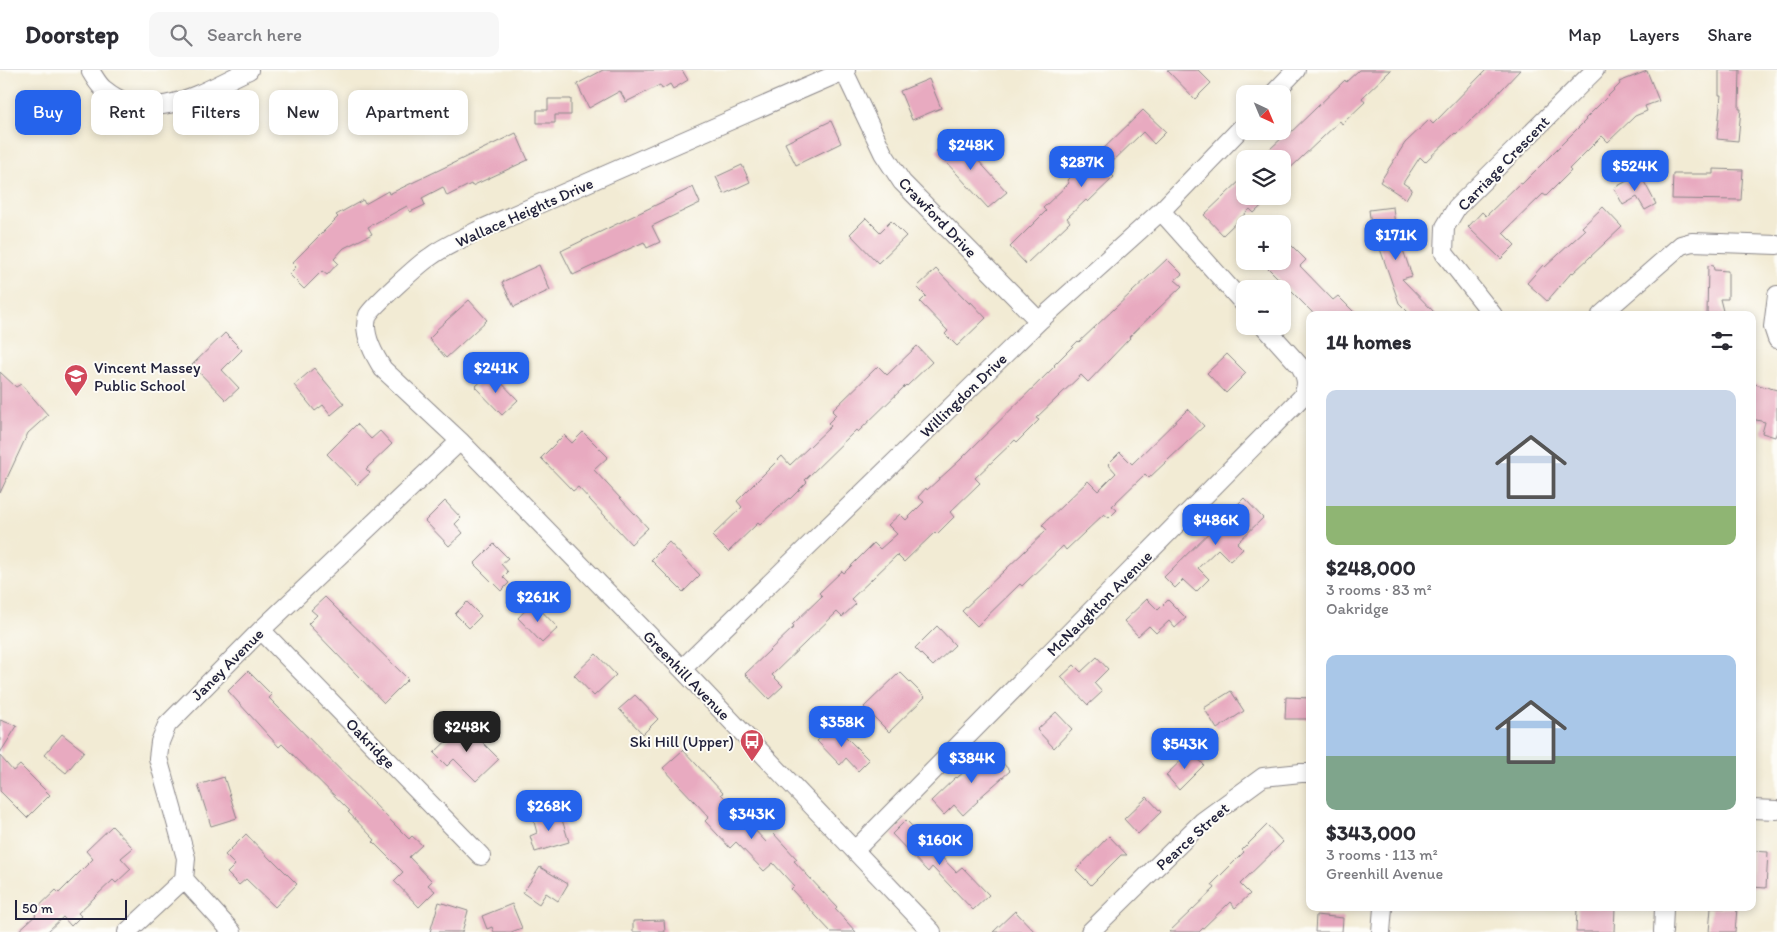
<!DOCTYPE html>
<meta charset="utf-8">
<style>
body{margin:0;font-family:Itim,sans-serif;background:#f7f7f7;color:#2b2b33;height:100vh;display:flex;flex-direction:column;font-size:19px;white-space:nowrap}
*{box-sizing:border-box;margin:0}
p{font-size:16px;color:#7c7c81}
.icon{flex:none;width:28px;height:28px;fill:none;stroke:currentColor;stroke-width:2;stroke-linecap:round;stroke-linejoin:round}
.map{position:relative;flex:1;overflow:hidden}
.panel{position:absolute;left:1306px;top:241px;width:450px;height:600px;display:flex;flex-direction:column;background:#fff;border-radius:10px;box-shadow:0 2px 8px #0003}
.panel>*{flex:none}
.top-card{position:absolute;left:15px;top:20px;width:475px;height:45px;display:flex;gap:10px}
.needle{width:32px;rotate:136deg}
.buttons{position:absolute;left:1236px;top:15px;display:grid;gap:10px}
.buttons a{display:grid;place-items:center;width:55px;height:55px;border-radius:10px;background:#fff;box-shadow:0 2px 8px #0003;font-size:25px}
.scale{position:absolute;left:15px;bottom:12px;width:112px;box-sizing:border-box;padding-left:5px;border:2px solid #22223b;border-top:0;font-size:14px;line-height:18px;white-space:nowrap;color:#22223b;-webkit-text-stroke:4px #fdfcf7;paint-order:stroke}
.price{position:absolute;translate:-50% -42px;padding:0 11px;border-radius:10px;background:#2563eb;color:#fff;font-size:16px;line-height:32px;filter:drop-shadow(0 1px 2px #0008)}
.price::after{content:'';position:absolute;left:50%;top:30px;width:15px;height:11px;margin-left:-8px;background:inherit;clip-path:polygon(0 0,100% 0,50% 100%)}
.price.on{background:#222;color:#fff}
ul{padding:0;list-style:none}
li{display:grid;align-content:center;gap:10px;height:265px;padding:0 20px}
li span{display:grid;place-items:center;height:155px;border-radius:10px;color:#555}
li>.icon{margin-inline-start:auto}
span .icon{width:90px;height:90px;fill:#fffc;stroke-width:1}
li b{font-size:21px}
h2{display:flex;justify-content:space-between;align-items:center;height:60px;padding:0 20px;font-size:21px}
.tag{padding:0 18px;border-radius:10px;background:#fff;box-shadow:0 2px 8px #0003;font-size:18px;line-height:45px}
.tag.on{background:#2563eb;color:#fff}
header{display:flex;align-items:center;gap:30px;box-sizing:border-box;height:70px;padding:0 25px;background:#fff;border-bottom:1px solid #e1e1e2}
header strong{font-size:24px}
nav{display:flex;gap:28px;margin-inline-start:auto;font-size:18px}
.search{width:350px;height:45px;background:#f7f7f7;display:flex;align-items:center;gap:12px;box-sizing:border-box;padding:0 18px;border-radius:10px;color:#7c7c81;font-size:19px}
.map>svg:first-child{display:block}
.building{fill:#e8aac0}
.lines{fill:none;stroke-linecap:round;stroke-linejoin:round}
.minor-casing{stroke:#8a8688;stroke-width:20}
.minor{stroke:#fff;stroke-width:18}
.labels{text-anchor:middle;stroke-width:4;stroke-linejoin:round;paint-order:stroke}
.street-label{font-size:16px;fill:#22223b;stroke:#fdfcf7}
.poi-label{font-size:16px;fill:#22223b;stroke:#fdfcf7;text-anchor:start}
</style>
<header>
<strong>Doorstep</strong>
<div class="search"><svg class="icon" aria-label="search" viewBox="0 0 24 24"><circle cx="10" cy="10" r="6"/><path d="M15 15l6 6"/></svg>Search here</div>
<nav><a>Map</a><a>Layers</a><a>Share</a></nav>
</header>
<div class="map">
<svg width="1777" height="862" viewBox="0 0 1777 862">
<rect width="100%" height="100%" fill="#fdfcf7"/>
<filter id="ink" filterUnits="userSpaceOnUse"><feTurbulence type="fractalNoise" baseFrequency=".02" numOctaves="2"/><feDisplacementMap in="SourceGraphic" scale="10" xChannelSelector="R" yChannelSelector="G"/><feConvolveMatrix kernelMatrix="1 2 1 2 8 2 1 2 1" color-interpolation-filters="sRGB"/></filter>
<filter id="wash" filterUnits="userSpaceOnUse"><feTurbulence type="fractalNoise" baseFrequency=".0096" numOctaves="4" result="noise"/><feDisplacementMap in="SourceGraphic" scale="20" xChannelSelector="R" yChannelSelector="G"/><feGaussianBlur stdDeviation="1.12" result="paint"/><feColorMatrix in="noise" values="0 0 0 0 0 0 0 0 0 0 0 0 0 0 0 0 0 1.4 0 .05"/><feComposite in="paint" operator="in"/></filter>
<g filter="url(#wash)">
<rect width="100%" height="100%" fill="#f2ebd4"/>
<g id="blocks">
<path class="building" d="M603,0H682L688,10L673,19L670,14L662,19L660,15L626,32L620,21L589,38L577,14Z
M1167,0H1198L1211,13L1195,29Z
M1359,0H1391L1362,28L1365,32L1342,54L1340,51L1282,106V89H1278L1269,80L1285,65L1286,67L1345,10L1346,12Z
M1486,0H1520L1487,35L1456,64L1455,63L1425,92L1420,87L1403,113L1412,119L1406,129L1380,112L1405,73L1429,50L1433,54Z
M1719,0H1740L1739,39H1741L1738,71L1717,69L1721,25H1719Z
M1647,1L1659,31L1645,36L1647,41L1635,46L1608,72L1602,66L1569,99L1571,101L1546,126L1543,124L1503,163L1515,175L1501,189L1468,157L1482,142L1486,146L1520,113L1522,114L1586,50L1585,49L1620,14L1619,12Z
M929,9L941,38L912,50L900,21Z
M548,29H571V45H555V53H537V40H548Z
M1143,40L1166,62L1154,74L1143,62L1106,98L1114,107L1088,132L1086,130L1067,148L1070,152L1026,194L1010,177L1046,141L1043,138L1069,113L1067,110L1093,85L1095,87Z
M831,51L841,73L796,95L785,73Z
M516,63L528,90L472,116L471,114L447,126L443,117L422,128L425,135L410,142L407,136L368,157L372,164L344,178L334,189L338,193L327,205L322,201L304,219L289,204L296,197L292,193L338,147L336,145L363,130L365,134L388,121L389,124Z
M954,64L1007,122L988,138L936,81Z
M742,95L750,112L724,124L716,107Z
M1713,99L1743,100L1741,130L1672,129L1673,104H1713Z
M1640,104L1656,134L1645,140L1637,127L1623,135L1614,118Z
M1245,106V126H1272L1254,143L1250,139L1223,165L1204,145Z
M693,117L700,133L652,156L660,172L647,178L644,172L573,205L561,181Z
M1393,137L1397,175L1401,174L1412,206L1402,209L1437,245H1411L1399,233L1377,170H1373L1369,140Z
M1603,137L1622,157L1573,203L1572,202L1547,231L1527,213L1543,195L1545,197L1585,160L1582,157Z
M866,148L880,162L891,151L906,166L878,193L850,164Z
M1290,174L1306,190L1300,196L1333,230L1338,226L1357,245H1315L1261,191H1282V181Z
M1167,189L1182,204L1175,210L1182,216L1129,267L1130,268L1088,312L1081,305L1036,348L1039,350L1017,372L1015,370L975,408L980,413L950,442L954,447L937,464L935,462L904,492L897,485L851,529L856,534L842,547L837,542L772,605L783,616L769,629L745,604L794,557L792,555L822,526L819,523L842,501L844,503L874,473L880,479L897,464L888,455L900,444L906,450L924,432L918,427L926,418L927,420L959,391L1055,296L1054,295L1078,271L1079,272Z
M539,195L550,220L514,237L502,212Z
M1713,195L1714,200L1728,201V229H1720L1724,245H1707L1708,196Z
M936,199L970,234L971,232L986,248L957,276L945,264L948,261L920,232L926,226L917,217Z
M469,230L487,250L446,288L429,269L436,262L435,261Z
M225,263L242,280L222,300L239,318L226,330L192,295Z
M917,276L932,292L907,316L906,315L858,362L856,360L805,410L807,412L790,429L789,428L760,455L758,453L728,482L712,466L742,437L737,431L782,386L790,395L831,356L828,353L836,345L832,341L878,296L887,305Z
M1227,284L1246,303L1226,323L1207,303Z
M314,298L344,334L331,345L323,335L315,341L294,315Z
M0,302L16,317L21,314L48,345L28,363L0,423Z
M491,302L518,330L502,345L475,317Z
M1755,314L1777,320V360L1775,367L1762,363L1765,352L1752,349V324Z
M1188,339L1204,356L1149,408L1145,404L1112,436L1117,440L1109,448L1104,444L1066,480L1063,476L1022,516L1020,514L977,556L962,541L1047,460L1042,455L1088,411L1098,421L1116,403L1108,394L1120,382L1132,394Z
M357,354L371,369L380,361L392,374L366,399L370,403L357,415L327,384Z
M583,362L608,387L594,400L648,458L631,474L578,417L573,421L541,388L564,365L572,373Z
M1244,428L1263,448L1237,473L1243,479L1230,491L1218,479L1198,498L1209,509L1196,522L1183,510L1175,518L1164,507Z
M445,431L461,448L455,454L463,463L449,476L425,451Z
M669,472L700,505L683,522L651,490Z
M494,474L508,488L501,494L508,502L503,507L509,513L501,521L474,494Z
M325,527L408,609L384,633L308,554L317,545L311,540Z
M1147,529L1158,540L1168,530L1186,548L1175,558L1169,551L1156,563L1149,556L1138,566L1124,551Z
M467,532L481,546L469,558L455,544Z
M533,532L558,558L542,573L518,548Z
M937,556L955,575L933,596L915,578Z
M596,584L616,605L594,626L574,605Z
M1097,587L1108,599L1094,613L1102,622L1088,635L1061,607L1074,595L1081,602Z
M248,601L272,625L269,628L409,769L412,766L422,775L409,787L432,811L428,815L435,821L419,837L394,811L403,802L373,772L375,770L348,742L350,741L282,674L279,677L228,621Z
M900,602L925,627L889,662L864,637Z
M1231,621L1244,641L1217,659L1204,638Z
M635,625L658,649L643,664L619,639Z
M1286,627L1310,628V649H1285Z
M1056,642L1072,659L1054,678L1037,660Z
M0,650L17,656L0,683Z
M464,654L499,689L476,711L454,689L447,696L434,683Z
M834,655L869,690L858,701L846,688L840,695L817,671Z
M62,664L84,681L66,703L44,685Z
M990,679L1010,701L977,730L978,731L963,745L954,735L944,745L931,731L956,707L957,708Z
M683,680L723,723L721,724L766,772L774,764L797,789L794,791L837,837L835,839L856,862H831L791,819L794,816L773,793L764,801L736,772L730,778L705,751L709,747L663,698Z
M1191,681L1204,695L1179,720L1166,705Z
M0,686L13,701L20,695L50,725L27,748L0,721Z
M224,707L237,748L211,756L198,715Z
M1147,727L1161,742L1138,764L1124,749Z
M559,740L569,772L535,782L530,766L537,763L533,748Z
M906,750L956,802L962,797L989,825L973,840L932,797L928,802L892,764Z
M1267,755L1283,772L1240,814L1250,824L1235,838L1230,832L1199,862H1169L1215,818L1212,814L1244,782L1242,780Z
M112,756L133,778L121,788L131,799L116,813L113,810L78,843L81,846L71,856L63,847L47,862H17L36,845L33,842L56,820L59,823L93,789L86,781Z
M246,764L272,791L273,790L297,814L275,837L246,809L239,815L227,803L235,795L225,785Z
M1109,766L1127,785H1121L1091,815L1076,800Z
M1752,781L1768,782L1766,818L1752,817Z
M540,797L568,814L558,831L546,823L539,834L523,823Z
M439,832L468,841L462,862H430Z
M512,834L522,858L511,862H494L492,857L487,859L482,846Z
M1577,838H1615L1614,862H1576Z
M1711,838H1737L1735,862H1709Z
M1015,841L1035,862H993Z
M1316,845L1343,848L1342,862H1315Z
M664,850L665,862H633V851Z"/>
</g>
</g>
<g filter="url(#ink)">
<use href="#blocks" fill-opacity="0" stroke="#8a8688" stroke-width="1"/>
<g class="lines">
<g class="minor-casing">
<path id="minor" d="M846,0L477,161C462,169 444,176 430,187C420,193 372,237 368,245C361,262 374,285 383,299L460,371L682,599L932,862
M844,1L883,83L902,112L1039,251
M91,2C95,8 99,16 105,20C151,58 205,20 249,0
M1273,24L1296,0
M1161,141L1245,235
M1777,225L1773,257L1777,269
M1493,245L1444,183L1445,157L1457,137L1595,0
M1601,245L1681,175L1692,172L1777,175
M261,560L481,786
M682,599L1039,251L1161,141L1245,54
M1752,739L1777,740
M855,780L1302,327C1308,315 1307,308 1300,296L1264,256
M184,809L232,862
M127,862L184,809L186,788L158,688L160,672L167,655L261,560L460,371
M1090,862L1203,751L1263,707L1301,703H1310
M1381,862L1383,838
M1663,862L1664,838"/>
</g>
<use href="#minor" class="minor"/>
</g>
</g>
<defs>
<g id="school-pin" transform="scale(1.25)"><path d="M0 17L-7.5 6A9.5 9.5 0 1 1 7.5 6Z" fill="#d1495b" stroke="#fdfcf7"/><path d="M0-5L7-2L0 1L-7-2ZM-4 1L0 2.5L4 1V4Q0 6-4 4Z" fill="#fff"/></g>
<g id="bus-pin" transform="scale(1.25)"><path d="M0 17L-7.5 6A9.5 9.5 0 1 1 7.5 6Z" fill="#d1495b" stroke="#fdfcf7"/><path d="M-5-6H5V4H4V6H2V4H-2V6H-4V4H-5ZM-3.5-4V0h7V-4ZM-3.5 1.2v1.5H-2V1.2ZM2 1.2v1.5H3.5V1.2Z" fill="#fff"/></g>
</defs>
<g fill-rule="evenodd">
<use href="#school-pin" x="76" y="306"/>
<use href="#bus-pin" x="752" y="671"/>
</g>
<g class="labels">
<g class="street-label">
<text transform="translate(1503 93) rotate(-46)" y="6">Carriage Crescent</text>
<text transform="translate(524 142) rotate(-24)" y="6">Wallace Heights Drive</text>
<text transform="translate(938 147) rotate(46)" y="6">Crawford Drive</text>
<text transform="translate(963 325) rotate(-44)" y="6">Willingdon Drive</text>
<text transform="translate(1099 533) rotate(-45)" y="6">McNaughton Avenue</text>
<text transform="translate(227 594) rotate(-45)" y="6">Janey Avenue</text>
<text transform="translate(687 605) rotate(46)" y="6">Greenhill Avenue</text>
<text transform="translate(371 673) rotate(46)" y="6">Oakridge</text>
<text transform="translate(1192 766) rotate(-42)" y="6">Pearce Street</text>
</g>
<g class="poi-label">
<text x="94" y="303">Vincent Massey<tspan x="94" dy="18">Public School</tspan></text>
<text x="734" y="677" text-anchor="end">Ski Hill (Upper)</text>
</g>
</g>
</svg>
<div class="buttons">
<a><svg class="needle" viewBox="-14 -14 28 28"><path d="M0-13l5 13h-10z" fill="#e53935"/><path d="M0 13l5-13h-10z" fill="#7c7c81"/></svg></a>
<a><svg class="icon" aria-label="layers" viewBox="0 0 24 24"><path d="M12 4l9 5-9 5-9-5zM3 14l9 5 9-5"/></svg></a>
<a>+</a>
<a>−</a>
</div>
<div class="scale">50 m</div>
<b class="price" style="left:971px;top:101px">$248K</b>
<b class="price" style="left:1082px;top:118px">$287K</b>
<b class="price" style="left:1635px;top:122px">$524K</b>
<b class="price" style="left:1396px;top:191px">$171K</b>
<b class="price" style="left:496px;top:324px">$241K</b>
<b class="price" style="left:1216px;top:476px">$486K</b>
<b class="price" style="left:538px;top:553px">$261K</b>
<b class="price" style="left:842px;top:678px">$358K</b>
<b class="price on" style="left:467px;top:683px">$248K</b>
<b class="price" style="left:1185px;top:700px">$543K</b>
<b class="price" style="left:972px;top:714px">$384K</b>
<b class="price" style="left:549px;top:762px">$268K</b>
<b class="price" style="left:752px;top:770px">$343K</b>
<b class="price" style="left:940px;top:796px">$160K</b>
<div class="top-card">
<a class="tag on">Buy</a>
<a class="tag">Rent</a>
<a class="tag">Filters</a>
<a class="tag">New</a>
<a class="tag">Apartment</a>
</div>
<section class="panel">
<h2>14 homes<svg class="icon" aria-label="filters" viewBox="0 0 24 24"><path d="M4 7h16M4 17h16"/><circle cx="9" cy="7" r="2"/><circle cx="15" cy="17" r="2"/></svg></h2>
<ul>
<li><span style="background:linear-gradient(#c9d6e8 75%,#8fb573 0)"><svg class="icon" aria-label="home" viewBox="0 0 24 24"><path d="M3 11l9-7 9 7M6 9v11h12V9"/></svg></span><div><b>$248,000</b><p>3 rooms · 83 m²</p><p>Oakridge</p></div></li>
<li><span style="background:linear-gradient(#a9c7e8 65%,#7fa58c 0)"><svg class="icon" aria-label="home" viewBox="0 0 24 24"><path d="M3 11l9-7 9 7M6 9v11h12V9"/></svg></span><div><b>$343,000</b><p>3 rooms · 113 m²</p><p>Greenhill Avenue</p></div></li>
</ul>
</section>
</div>
